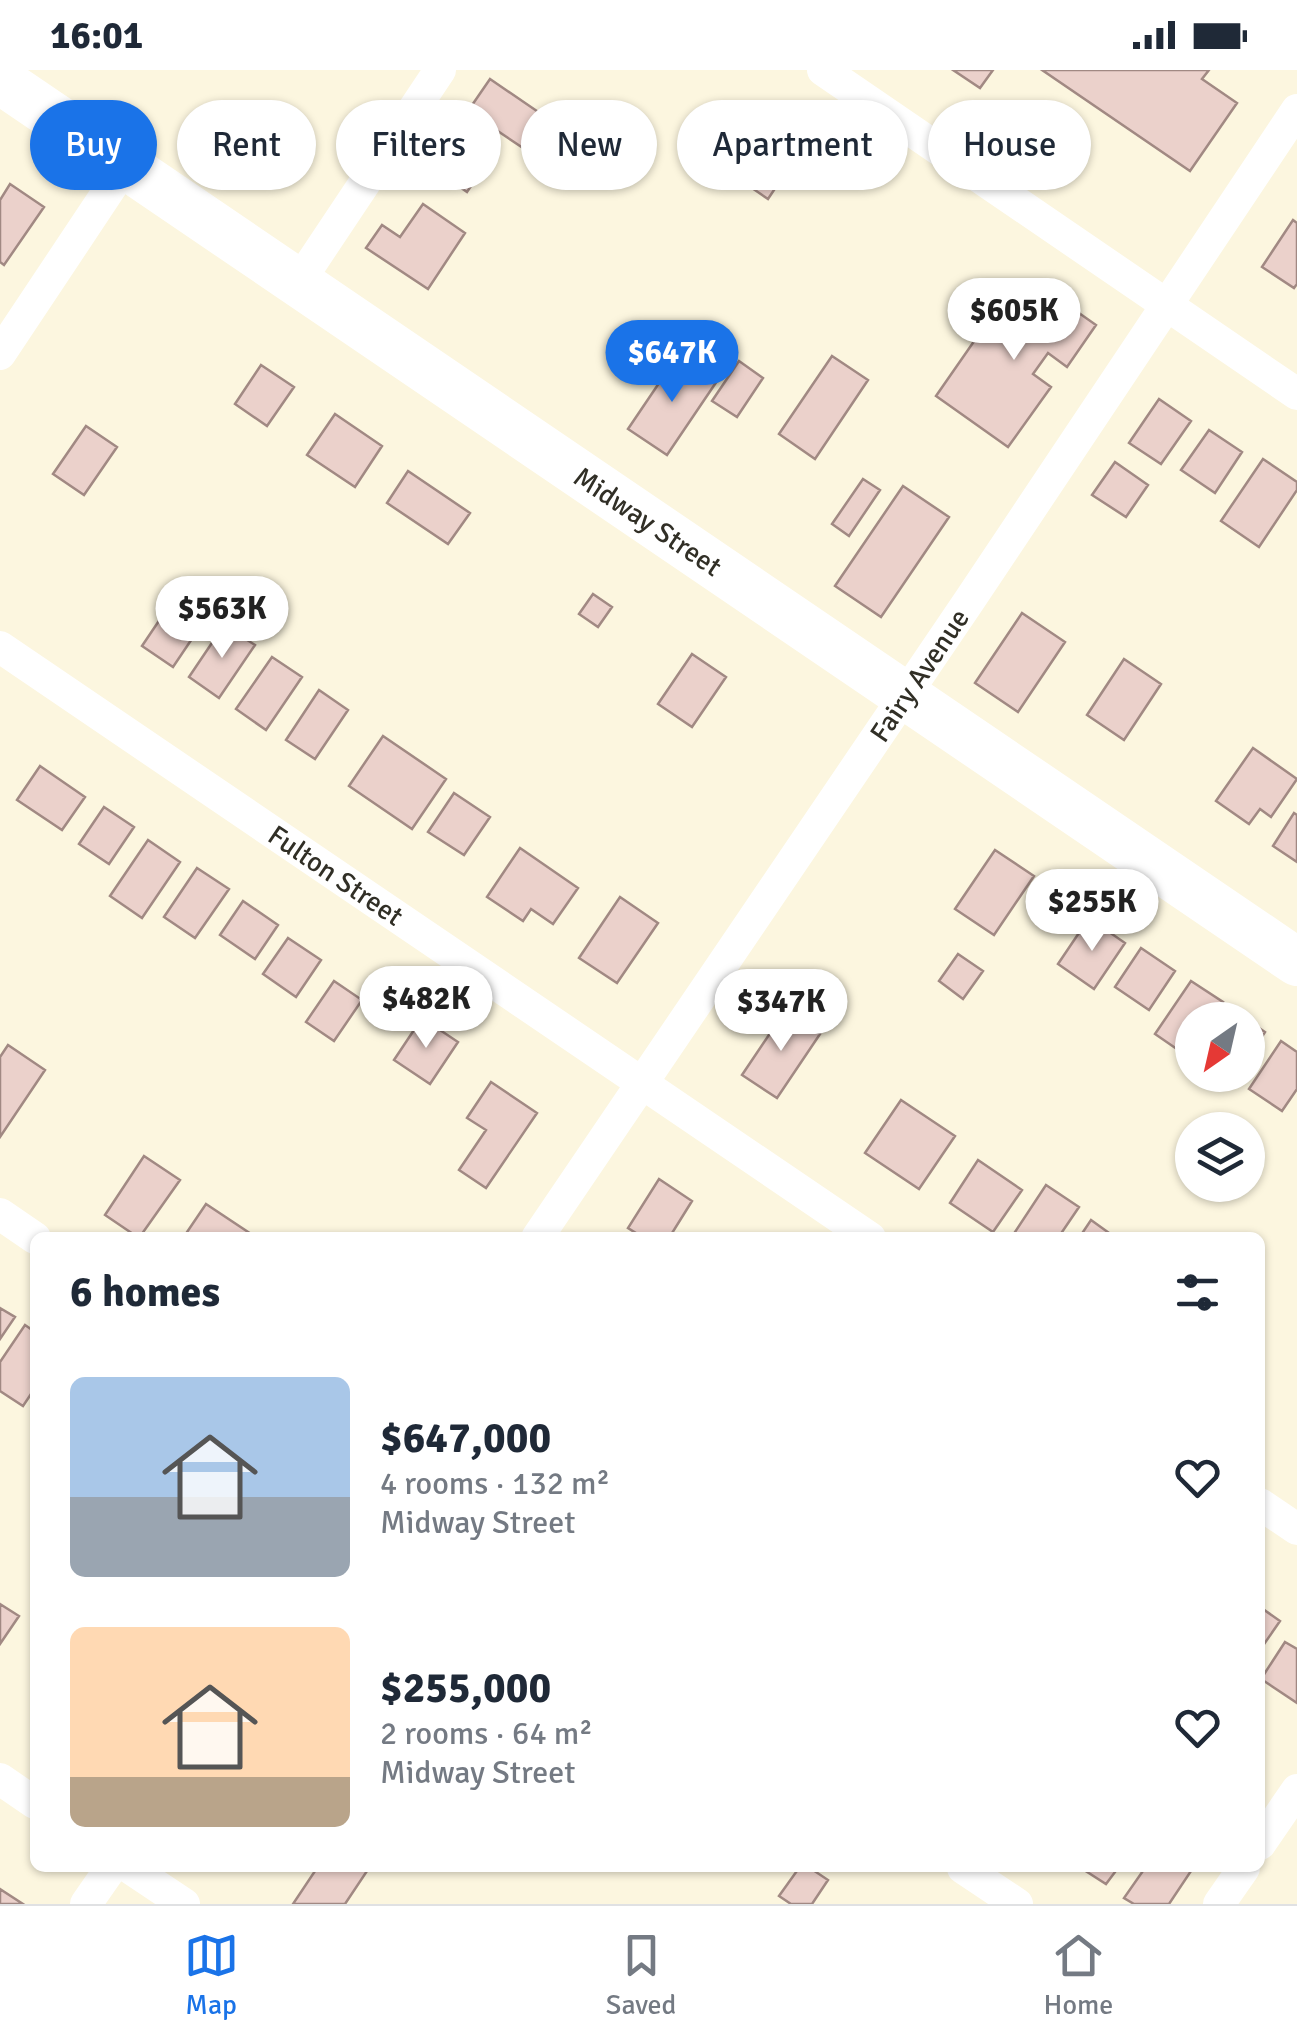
<!DOCTYPE html>
<meta charset="utf-8">
<style>
body{margin:0;font-family:Signika,sans-serif;background:#f6f6f7;color:#1f2937;height:100vh;display:flex;flex-direction:column;font-size:38px;white-space:nowrap}
*{box-sizing:border-box;margin:0}
p{font-size:32px;color:#747a83}
.icon{flex:none;width:55px;height:55px;fill:none;stroke:currentColor;stroke-width:2;stroke-linecap:round;stroke-linejoin:round}
.map{position:relative;flex:1;overflow:hidden}
.drawer{position:absolute;left:30px;top:1162px;width:1235px;height:640px;display:flex;flex-direction:column;background:#fff;border-radius:15px;box-shadow:0 2px 8px #0004}
.drawer>*{flex:none}
.guide{position:absolute;left:30px;top:30px;width:1238px;height:90px;display:flex;gap:20px}
.needle{width:65px;rotate:214deg}
.controls{position:absolute;left:1175px;top:932px;display:grid;gap:20px}
.controls a{display:grid;place-items:center;width:90px;height:90px;border-radius:50%;background:#fff;box-shadow:0 2px 8px #0004;font-size:50px}
.price{position:absolute;translate:-50% -85px;padding:0 22px;border-radius:35px;background:#fff;color:#222;font-size:32px;line-height:65px;filter:drop-shadow(0 2px 5px #0008)}
.price::after{content:'';position:absolute;left:50%;top:60px;width:30px;height:22px;margin-left:-15px;background:inherit;clip-path:polygon(0 0,100% 0,50% 100%)}
.price.selected{background:#1a73e8;color:#fff}
ul{padding:0;list-style:none}
li{display:flex;align-items:center;gap:30px;height:250px;padding:0 40px}
li span{display:grid;place-items:center;flex:none;width:280px;height:200px;border-radius:15px;color:#555}
li>.icon{margin-inline-start:auto}
span .icon{width:120px;height:120px;fill:#fffc;stroke-width:1}
li b{font-size:42px}
h2{display:flex;justify-content:space-between;align-items:center;height:120px;padding:0 40px;font-size:42px}
.pill{padding:0 35px;border-radius:45px;background:#fff;box-shadow:0 2px 8px #0004;font-size:35px;line-height:90px}
.pill.selected{background:#1a73e8;color:#fff}
.status{display:flex;justify-content:space-between;align-items:center;height:70px;padding:0 50px;background:#fff;direction:ltr}
.status svg{height:28px;fill:currentColor}
.tab-bar{display:flex;justify-content:space-around;align-items:center;height:140px;border-top:2px solid #e0e1e3;background:#fff;font-size:28px;color:#747a83}
.tab-bar a{display:grid;justify-items:center;gap:5px}
.tab-bar .selected{color:#1a73e8}
.map>svg:first-child{display:block}
.building{fill:#ebd1cb;stroke:#a18983;stroke-width:2.5}
.lines{fill:none;stroke-linecap:round;stroke-linejoin:round}
.street{stroke:#fff;stroke-width:32}
.secondary{stroke:#fff;stroke-width:48}
.labels{text-anchor:middle;stroke-width:8;stroke-linejoin:round;paint-order:stroke}
.street-label{font-size:28px;fill:#312f26;stroke:#fff}
</style>
<div class="status"><b>16:01</b><svg viewBox="0 0 49 12"><path d="M0 12V9h3v3zM5 12V6h3v6zM10 12V3h3v9zM15 12V0h3v12zM26 1h20v11H26zM47 4h2v5h-2z"/></svg></div>
<div class="map">
<svg width="1297" height="1834" viewBox="0 0 1297 1834">
<rect width="100%" height="100%" fill="#fcf6df"/>
<path class="building" d="M953,0H993L980,18Z
M1042,0H1209L1202,9L1237,33L1190,101Z
M490,9L550,50L529,82L468,41Z
M764,53L802,78L768,129L730,103Z
M449,70L485,95L467,122L431,97Z
M10,114L44,137L4,195L0,192V130Z
M423,134L465,163L428,219L366,178L382,155L400,167Z
M1293,150L1297,153V214L1294,218L1262,197Z
M1042,217L1096,255L1067,297L1048,283L1033,304L1051,317L1008,377L936,326L1009,221L1030,235Z
M678,285L717,311L667,385L628,359Z
M832,286L868,310L815,389L779,364Z
M739,291L763,308L737,347L712,331Z
M261,295L294,317L267,356L235,334Z
M1159,329L1191,351L1161,394L1129,373Z
M335,344L382,376L355,417L307,385Z
M86,356L117,377L84,425L53,404Z
M1209,360L1242,382L1215,423L1181,400Z
M1263,389L1297,412V420L1259,477L1221,451Z
M1115,392L1148,415L1126,447L1092,425Z
M408,401L470,443L448,474L387,433Z
M863,409L880,420L849,466L832,454Z
M903,416L949,447L881,547L835,516Z
M593,524L612,537L598,557L579,544Z
M175,527L206,548L173,597L142,576Z
M1022,543L1065,572L1018,642L975,613Z
M224,555L255,575L219,628L189,607Z
M692,584L726,607L692,657L658,634Z
M272,587L302,607L266,660L236,639Z
M1124,589L1161,614L1124,670L1087,645Z
M319,620L348,640L315,689L286,670Z
M383,666L446,709L412,759L349,716Z
M1253,678L1297,709L1271,747L1260,739L1249,754L1216,731Z
M40,696L85,727L62,760L17,730Z
M454,723L490,747L464,785L428,762Z
M104,737L134,757L109,794L79,774Z
M1294,743L1297,745V792L1273,776Z
M148,770L180,792L142,848L110,826Z
M520,778L578,818L553,854L531,839L523,851L487,827Z
M995,780L1034,806L994,865L955,839Z
M197,798L229,819L195,868L164,847Z
M620,827L658,853L617,913L579,888Z
M243,831L278,855L255,889L220,865Z
M1089,848L1125,873L1094,919L1058,894Z
M288,868L321,890L296,927L263,904Z
M1141,878L1175,901L1149,940L1115,917Z
M958,884L983,901L963,929L939,911Z
M334,911L362,930L334,971L306,952Z
M1191,911L1223,932L1212,950H1192V978L1187,986L1155,964Z
M785,941L820,964L777,1028L742,1005Z
M1234,941L1265,962L1248,988V950H1227Z
M422,948L458,972L430,1014L394,990Z
M1281,971L1297,982V1019L1282,1041L1249,1019Z
M8,975L45,1000L0,1067V987Z
M491,1012L537,1043L486,1118L459,1100L486,1060L467,1048Z
M901,1030L955,1066L919,1119L865,1083Z
M144,1086L180,1110L139,1168L105,1145Z
M978,1090L1022,1120L993,1162L950,1133Z
M659,1109L692,1131L669,1168H644L628,1158Z
M1046,1115L1079,1137L1058,1168H1011Z
M206,1134L257,1168H183Z
M1091,1150L1116,1168H1079Z
M0,1238L15,1247L0,1269Z
M25,1255L35,1262V1318L23,1336L0,1321V1292Z
M0,1534L19,1546L0,1574Z
M1260,1537L1280,1551L1260,1580Z
M1285,1572L1297,1579V1633L1261,1609Z
M317,1798H369L345,1834H293Z
M799,1798H810L828,1810L812,1834H791L779,1826Z
M1081,1798H1118L1106,1814Z
M1145,1798H1193L1169,1834H1134L1124,1828Z
M0,1819L23,1834H0Z"/>
<g class="lines">
<path class="street" d="M823,0L1297,324
M298,213L440,0
M0,284L125,96
M0,577L870,1168
M0,1144L35,1168
M537,1168L969,531L1297,40
M1260,1434L1297,1459
M0,1709L35,1733
M1260,1774L1297,1720
M130,1798L184,1834
M963,1798L1017,1834
M86,1834L111,1798
M1219,1834L1244,1798"/>
<path class="secondary" d="M0,10L1297,892"/>
</g>
<g class="labels">
<g class="street-label">
<text transform="translate(648 451) rotate(34)" y="10">Midway Street</text>
<text transform="translate(919 605) rotate(-56)" y="10">Fairy Avenue</text>
<text transform="translate(336 805) rotate(34)" y="10">Fulton Street</text>
</g>
</g>
</svg>
<div class="controls">
<a><svg class="needle" viewBox="-14 -14 28 28"><path d="M0-13l5 13h-10z" fill="#e53935"/><path d="M0 13l5-13h-10z" fill="#747a83"/></svg></a>
<a><svg class="icon" aria-label="layers" viewBox="0 0 24 24"><path d="M12 4l9 5-9 5-9-5zM3 14l9 5 9-5"/></svg></a>
</div>
<b class="price" style="left:1014px;top:293px">$605K</b>
<b class="price selected" style="left:672px;top:335px">$647K</b>
<b class="price" style="left:222px;top:591px">$563K</b>
<b class="price" style="left:1092px;top:884px">$255K</b>
<b class="price" style="left:426px;top:981px">$482K</b>
<b class="price" style="left:781px;top:984px">$347K</b>
<div class="guide">
<a class="pill selected">Buy</a>
<a class="pill">Rent</a>
<a class="pill">Filters</a>
<a class="pill">New</a>
<a class="pill">Apartment</a>
<a class="pill">House</a>
</div>
<section class="drawer">
<h2>6 homes<svg class="icon" aria-label="filters" viewBox="0 0 24 24"><path d="M4 7h16M4 17h16"/><circle cx="9" cy="7" r="2"/><circle cx="15" cy="17" r="2"/></svg></h2>
<ul>
<li><span style="background:linear-gradient(#a9c7e8 60%,#9aa5b1 0)"><svg class="icon" aria-label="home" viewBox="0 0 24 24"><path d="M3 11l9-7 9 7M6 9v11h12V9"/></svg></span><div><b>$647,000</b><p>4 rooms · 132 m²</p><p>Midway Street</p></div><svg class="icon" aria-label="heart" viewBox="0 0 24 24"><path d="M12 20l-8-8c-3-5 5-10 8-4 3-6 11-1 8 4z"/></svg></li>
<li><span style="background:linear-gradient(#ffd9b3 75%,#b9a48a 0)"><svg class="icon" aria-label="home" viewBox="0 0 24 24"><path d="M3 11l9-7 9 7M6 9v11h12V9"/></svg></span><div><b>$255,000</b><p>2 rooms · 64 m²</p><p>Midway Street</p></div><svg class="icon" aria-label="heart" viewBox="0 0 24 24"><path d="M12 20l-8-8c-3-5 5-10 8-4 3-6 11-1 8 4z"/></svg></li>
</ul>
</section>
</div>
<nav class="tab-bar">
<a class="selected"><svg class="icon" aria-label="map" viewBox="0 0 24 24"><path d="M3 6l6-2 6 2 6-2v14l-6 2-6-2-6 2zM9 4v14M15 6v14"/></svg>Map</a>
<a><svg class="icon" aria-label="saved" viewBox="0 0 24 24"><path d="M7 4h10v16l-5-4-5 4z"/></svg>Saved</a>
<a><svg class="icon" aria-label="home" viewBox="0 0 24 24"><path d="M3 11l9-7 9 7M6 9v11h12V9"/></svg>Home</a>
</nav>
